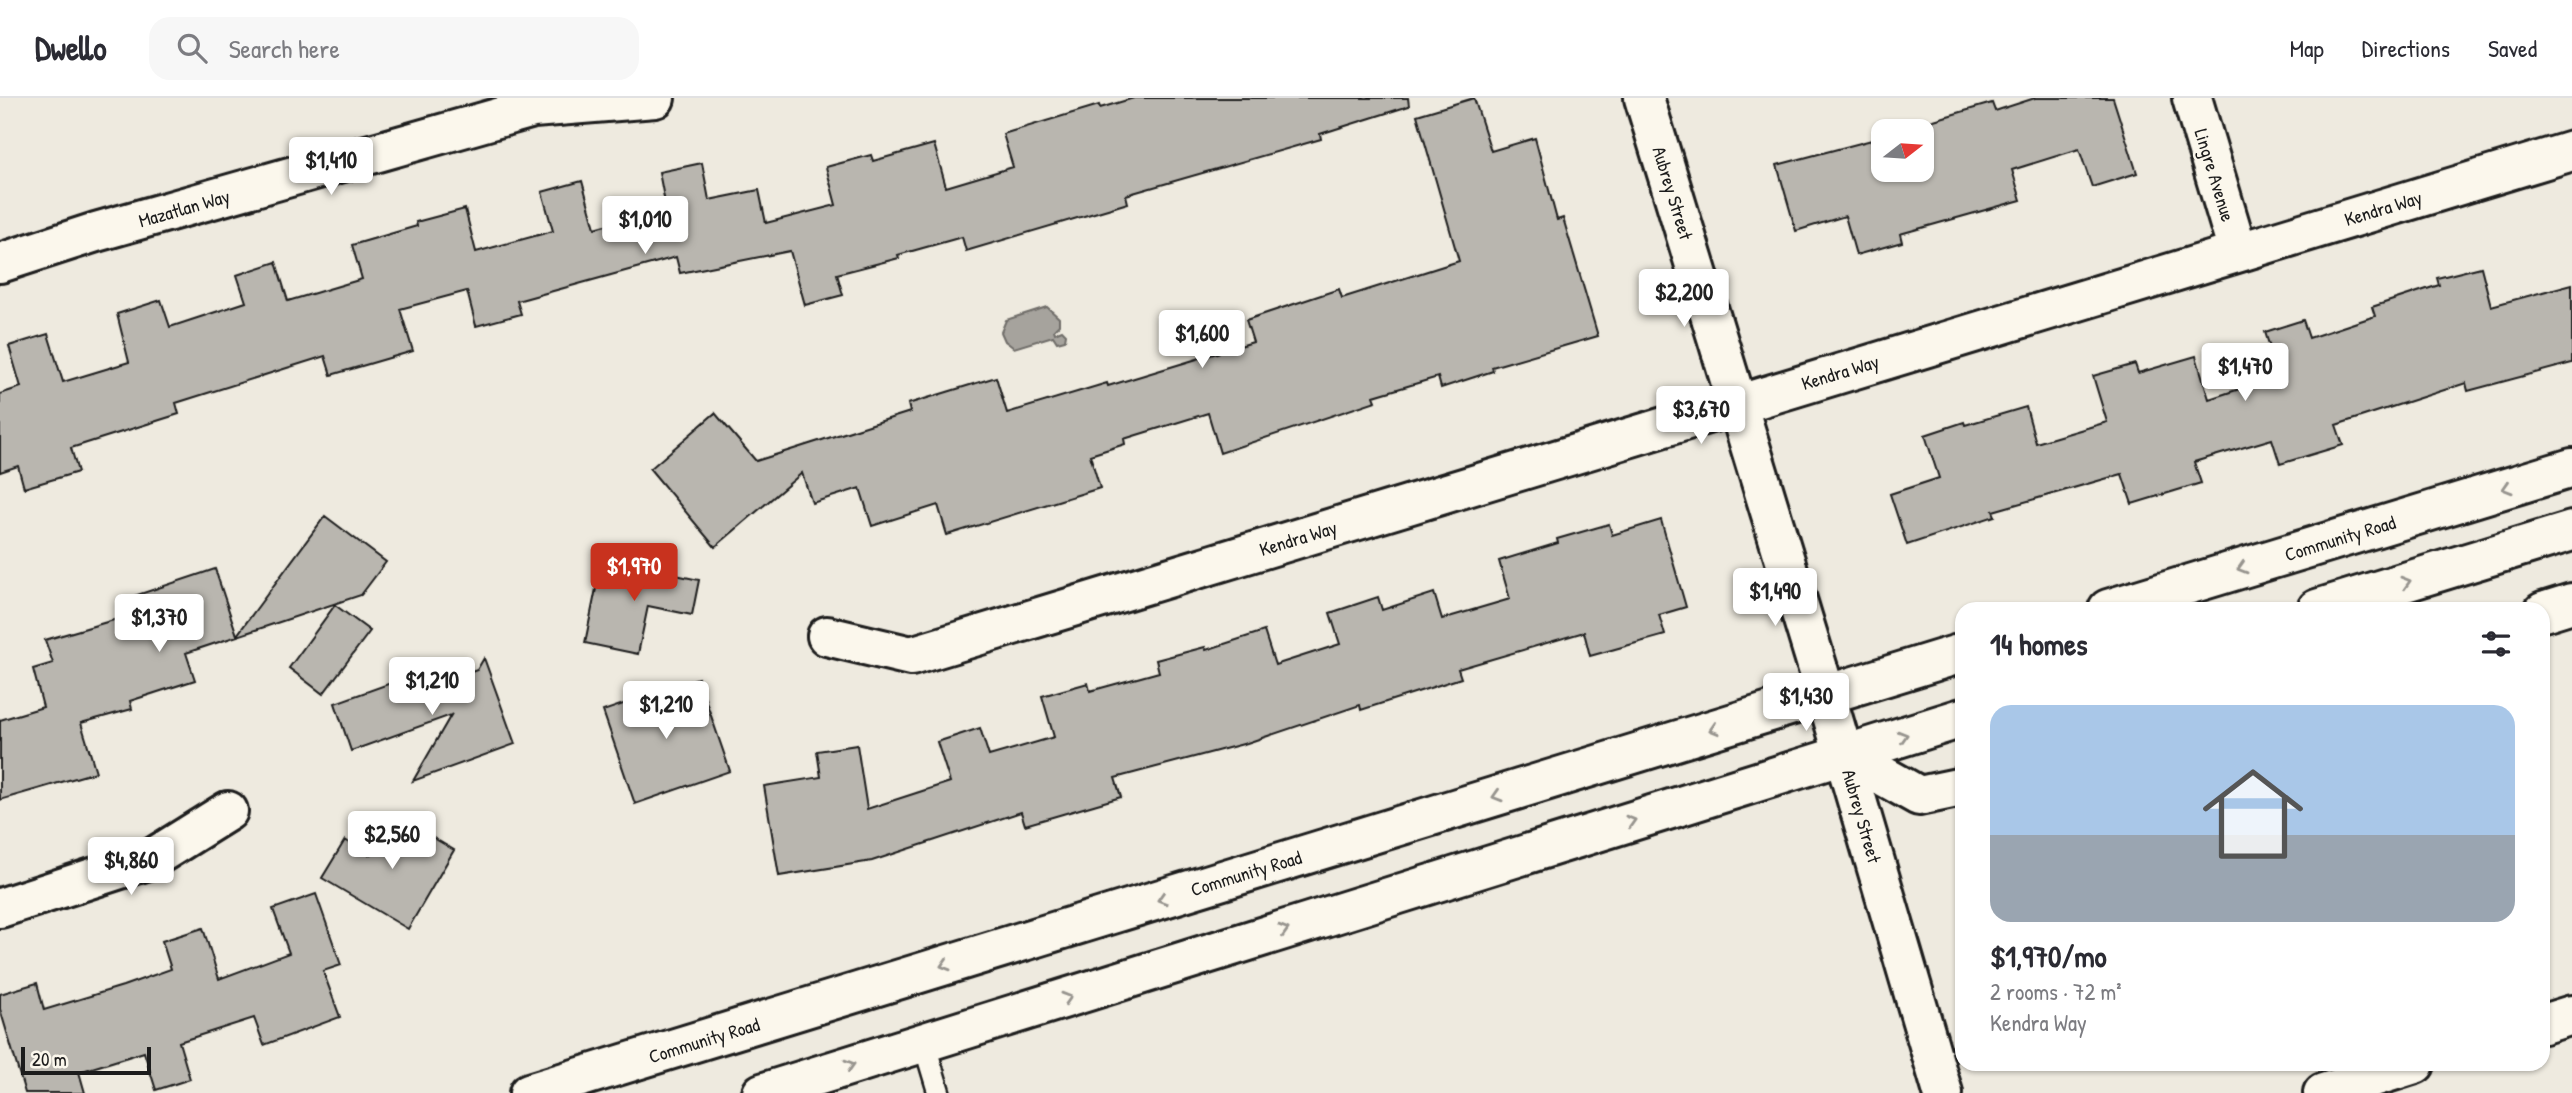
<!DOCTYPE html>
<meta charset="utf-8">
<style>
body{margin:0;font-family:"Patrick Hand",sans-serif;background:#f7f7f7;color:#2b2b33;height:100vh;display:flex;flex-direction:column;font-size:26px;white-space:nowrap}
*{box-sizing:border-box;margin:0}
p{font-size:23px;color:#7c7c81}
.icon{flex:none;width:38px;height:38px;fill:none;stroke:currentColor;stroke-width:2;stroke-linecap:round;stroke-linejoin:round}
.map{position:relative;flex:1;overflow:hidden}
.panel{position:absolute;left:1955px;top:504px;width:595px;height:469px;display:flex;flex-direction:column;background:#fff;border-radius:21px;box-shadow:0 2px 5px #0004}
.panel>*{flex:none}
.needle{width:46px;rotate:73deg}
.buttons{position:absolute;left:1871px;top:21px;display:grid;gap:14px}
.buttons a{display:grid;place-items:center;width:63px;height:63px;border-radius:14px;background:#fff;box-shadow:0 2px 5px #0004;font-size:35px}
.scale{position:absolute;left:21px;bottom:18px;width:130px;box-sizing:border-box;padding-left:7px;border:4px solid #1c1c1c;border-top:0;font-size:19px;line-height:24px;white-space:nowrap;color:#1c1c1c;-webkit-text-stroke:5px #fbf7ec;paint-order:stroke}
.price{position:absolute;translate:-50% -60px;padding:0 16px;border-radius:7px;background:#fff;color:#222;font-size:23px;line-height:46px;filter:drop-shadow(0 2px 4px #0008)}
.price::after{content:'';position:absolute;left:50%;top:42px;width:21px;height:16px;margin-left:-10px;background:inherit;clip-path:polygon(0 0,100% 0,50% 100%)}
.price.active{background:#c8321e;color:#fff}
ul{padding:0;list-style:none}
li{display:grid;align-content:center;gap:14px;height:371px;padding:0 35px}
li span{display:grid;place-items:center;height:217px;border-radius:21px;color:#555}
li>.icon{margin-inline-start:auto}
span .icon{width:126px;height:126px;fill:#fffc;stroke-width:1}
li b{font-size:30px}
h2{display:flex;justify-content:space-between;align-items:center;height:84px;padding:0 35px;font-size:30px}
header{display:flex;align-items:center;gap:42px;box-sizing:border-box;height:98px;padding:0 35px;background:#fff;border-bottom:2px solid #e1e1e2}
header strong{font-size:33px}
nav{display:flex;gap:38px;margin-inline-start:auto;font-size:24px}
.search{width:490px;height:63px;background:#f7f7f7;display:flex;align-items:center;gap:18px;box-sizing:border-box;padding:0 24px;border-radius:21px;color:#7c7c81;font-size:26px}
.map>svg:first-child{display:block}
.water{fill:#a6a39d;stroke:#6f6d69;stroke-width:2}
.building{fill:#b9b6af;stroke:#1c1c1c;stroke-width:2}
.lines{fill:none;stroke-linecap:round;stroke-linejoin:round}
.lane-casing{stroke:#1c1c1c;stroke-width:26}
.street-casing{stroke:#1c1c1c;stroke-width:44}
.secondary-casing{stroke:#1c1c1c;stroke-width:44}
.primary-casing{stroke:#1c1c1c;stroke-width:44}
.lane{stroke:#fbf7ec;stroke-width:21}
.street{stroke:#fbf7ec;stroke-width:38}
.secondary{stroke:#fbf7ec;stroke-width:38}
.primary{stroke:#fbf7ec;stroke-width:38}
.oneway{stroke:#97948e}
.labels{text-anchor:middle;stroke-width:5;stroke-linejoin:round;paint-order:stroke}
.street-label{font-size:19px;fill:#1c1c1c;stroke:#fbf7ec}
</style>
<header>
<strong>Dwello</strong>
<div class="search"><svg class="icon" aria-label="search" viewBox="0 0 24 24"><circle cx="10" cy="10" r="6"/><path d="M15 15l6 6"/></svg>Search here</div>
<nav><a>Map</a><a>Directions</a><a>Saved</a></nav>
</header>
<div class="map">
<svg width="2572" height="995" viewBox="0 0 2572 995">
<rect width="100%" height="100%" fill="#eeeadf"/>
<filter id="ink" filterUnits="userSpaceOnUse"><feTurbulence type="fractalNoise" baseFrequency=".0143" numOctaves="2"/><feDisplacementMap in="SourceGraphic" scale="14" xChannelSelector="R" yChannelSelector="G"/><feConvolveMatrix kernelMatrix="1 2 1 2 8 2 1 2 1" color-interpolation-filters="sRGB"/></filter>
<g filter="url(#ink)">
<path class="water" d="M1047,209L1059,220V227L1054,232L1055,235L1062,232L1066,236L1065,242L1057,244L1053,238L1014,250L1005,243L1001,234L1006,222Z"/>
<path class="building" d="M1134,0H1408L1409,8L1320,36L1321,41L1126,97L1128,105L966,153L962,139L898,157L899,160L837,176L843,197L805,207L790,153L680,175L676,159L517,203L521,216L476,228L467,193L400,211L413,253L331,277L325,258L176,305L179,316L71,350L78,374L24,390L18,368L0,374V296L21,289L9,248L48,236L63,284L129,264L117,216L161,202L170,229L246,204L237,177L276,164L288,203L362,181L352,147L417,128L416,124L465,111L476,154L553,133L542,94L582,83L595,130L666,110L659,74L702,65L709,102L759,92L766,125L836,107L826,69L871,57L873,63L934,46L946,89L1013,69L1003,36L1099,7L1100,10Z
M1474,0L1491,53L1535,40L1557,122L1563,120L1598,238L1492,269L1493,273L1441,290L1438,279L1374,298L1376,303L1220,355L1208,315L1124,341L1125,346L1090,357L1100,390L947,437L938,407L872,428L860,390L812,405L802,375L715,449L650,371L715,315L756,363L910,314L908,306L996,279L1007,315L1107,285L1108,288L1253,244L1246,222L1339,191L1342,200L1459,163L1417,17Z
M2035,0H2113L2137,75L2092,89L2079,51L2012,72L2021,102L1900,136L1902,144L1856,157L1845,118L1796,133L1777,67L1883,39V72H1922V33H1896L1992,5L1995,13Z
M2481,169L2491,208L2572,186V265L2468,293L2466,285L2336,327L2343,347L2280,366L2272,341L2194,364L2201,385L2132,406L2122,376L1993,413L1995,418L1907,447L1890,396L1939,380L1925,337L1964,324L1965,327L2026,309L2036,345L2107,324L2093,278L2135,266L2138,275L2196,258L2209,301L2279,278L2265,234L2303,222L2309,240L2375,218L2372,209L2439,187L2437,180Z
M325,418L386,464L361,497L186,555L195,582L130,603L132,611L81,625L96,674L0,702V622L43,609L33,571L53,565L45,542L131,517L125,501L215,471L237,537Z
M1661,422L1686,509L1659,517L1665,537L1590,558L1584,534L1458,571L1461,580L1361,612L1360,607L1247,645L1115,680L1121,699L1025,727L1021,714L872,763L779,778L764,688L821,679L817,653L857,647L867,711L950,684L937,644L980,630L989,658L1054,639L1042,598L1088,585L1090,593L1159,574L1156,562L1205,549L1206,552L1264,533L1275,567L1340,546L1330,515L1378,499L1382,512L1434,495L1442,521L1510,501L1499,463L1558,445L1557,441L1609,426L1612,437Z
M602,461L699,482L692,517L648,508L638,556L585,545Z
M335,507L370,533L323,596L289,570Z
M484,560L515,646L413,683L451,617L351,653L335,605L416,576L421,592L477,572Z
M698,580L730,673L635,706L603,613Z
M393,716L454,752L408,831L322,780L345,742L370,757Z
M316,796L341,867L323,873L340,919L264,947L254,920L179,944L190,981L156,992L144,954L79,974L85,995H25L0,911V896L37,885L44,912L123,888L171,871L162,843L203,830L219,881L289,855L273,811Z"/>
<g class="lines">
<g class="lane-casing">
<path id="lane" d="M924,945L939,995"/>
</g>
<g class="street-casing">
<path id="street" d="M1644,0L1826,597
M2192,0L2238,154
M0,165L96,134L533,10L655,0
M2543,514L2572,505
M827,538L911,558L2572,53
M1844,656L1919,698L1962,689
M0,810L151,761L228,713
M2543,926L2572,917
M2323,995L2415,966"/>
</g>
<g class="secondary-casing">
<path id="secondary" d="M1826,597L1943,995"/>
</g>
<g class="primary-casing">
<path id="primary" d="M2108,511L2572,370
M2317,511L2572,433
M529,995L1962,555
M762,995L1962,620"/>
</g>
<use href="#lane" class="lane"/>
<use href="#street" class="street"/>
<use href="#secondary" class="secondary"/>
<use href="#primary" class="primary"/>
</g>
<defs><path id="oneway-chevron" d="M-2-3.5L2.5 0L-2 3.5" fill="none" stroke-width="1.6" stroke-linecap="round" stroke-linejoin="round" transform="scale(1.75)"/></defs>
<g class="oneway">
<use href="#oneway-chevron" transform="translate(2507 390) rotate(163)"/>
<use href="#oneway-chevron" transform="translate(2242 470) rotate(163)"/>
<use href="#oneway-chevron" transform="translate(2406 484) rotate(-17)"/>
<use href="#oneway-chevron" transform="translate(1714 631) rotate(163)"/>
<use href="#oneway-chevron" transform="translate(1903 638) rotate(-17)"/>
<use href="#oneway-chevron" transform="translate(1497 698) rotate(163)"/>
<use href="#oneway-chevron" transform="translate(1631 723) rotate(-17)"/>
<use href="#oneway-chevron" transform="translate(1162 801) rotate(163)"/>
<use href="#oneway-chevron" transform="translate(1284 832) rotate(-17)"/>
<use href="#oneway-chevron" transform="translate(945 867) rotate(163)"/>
<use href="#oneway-chevron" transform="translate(1067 900) rotate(-17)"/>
<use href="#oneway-chevron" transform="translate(850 967) rotate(-17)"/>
</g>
</g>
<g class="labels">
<g class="street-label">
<text transform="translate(2215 77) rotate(73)" y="7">Lingre Avenue</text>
<text transform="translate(1673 95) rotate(73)" y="7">Aubrey Street</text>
<text transform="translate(184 110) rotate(-16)" y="7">Mazatlan Way</text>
<text transform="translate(2383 110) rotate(-17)" y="7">Kendra Way</text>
<text transform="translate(1840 274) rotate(-17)" y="7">Kendra Way</text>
<text transform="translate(1298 440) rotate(-17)" y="7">Kendra Way</text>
<text transform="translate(2340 440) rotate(-17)" y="7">Community Road</text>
<text transform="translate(1862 718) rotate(74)" y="7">Aubrey Street</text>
<text transform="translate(1246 775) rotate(-17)" y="7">Community Road</text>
<text transform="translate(704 942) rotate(-17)" y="7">Community Road</text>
</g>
</g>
</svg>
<div class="buttons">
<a><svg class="needle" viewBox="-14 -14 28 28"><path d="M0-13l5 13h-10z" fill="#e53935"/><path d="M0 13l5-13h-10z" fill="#7c7c81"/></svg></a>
</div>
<div class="scale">20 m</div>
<b class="price" style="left:331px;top:99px">$1,410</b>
<b class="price" style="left:645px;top:158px">$1,010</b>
<b class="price" style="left:1684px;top:231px">$2,200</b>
<b class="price" style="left:1202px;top:272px">$1,600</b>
<b class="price" style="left:2245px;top:305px">$1,470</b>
<b class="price" style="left:1701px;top:348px">$3,670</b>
<b class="price active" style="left:634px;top:505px">$1,970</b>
<b class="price" style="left:1775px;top:530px">$1,490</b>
<b class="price" style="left:159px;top:556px">$1,370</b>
<b class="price" style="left:432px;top:619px">$1,210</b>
<b class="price" style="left:1806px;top:635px">$1,430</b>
<b class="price" style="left:666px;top:643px">$1,210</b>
<b class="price" style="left:392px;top:773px">$2,560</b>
<b class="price" style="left:131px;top:799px">$4,860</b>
<section class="panel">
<h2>14 homes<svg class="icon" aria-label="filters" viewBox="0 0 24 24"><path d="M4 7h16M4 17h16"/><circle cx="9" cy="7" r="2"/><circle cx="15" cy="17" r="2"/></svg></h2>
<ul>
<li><span style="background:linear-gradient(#a9c7e8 60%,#9aa5b1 0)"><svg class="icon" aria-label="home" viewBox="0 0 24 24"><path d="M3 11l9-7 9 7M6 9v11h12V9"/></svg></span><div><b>$1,970/mo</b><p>2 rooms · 72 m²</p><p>Kendra Way</p></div></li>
</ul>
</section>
</div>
